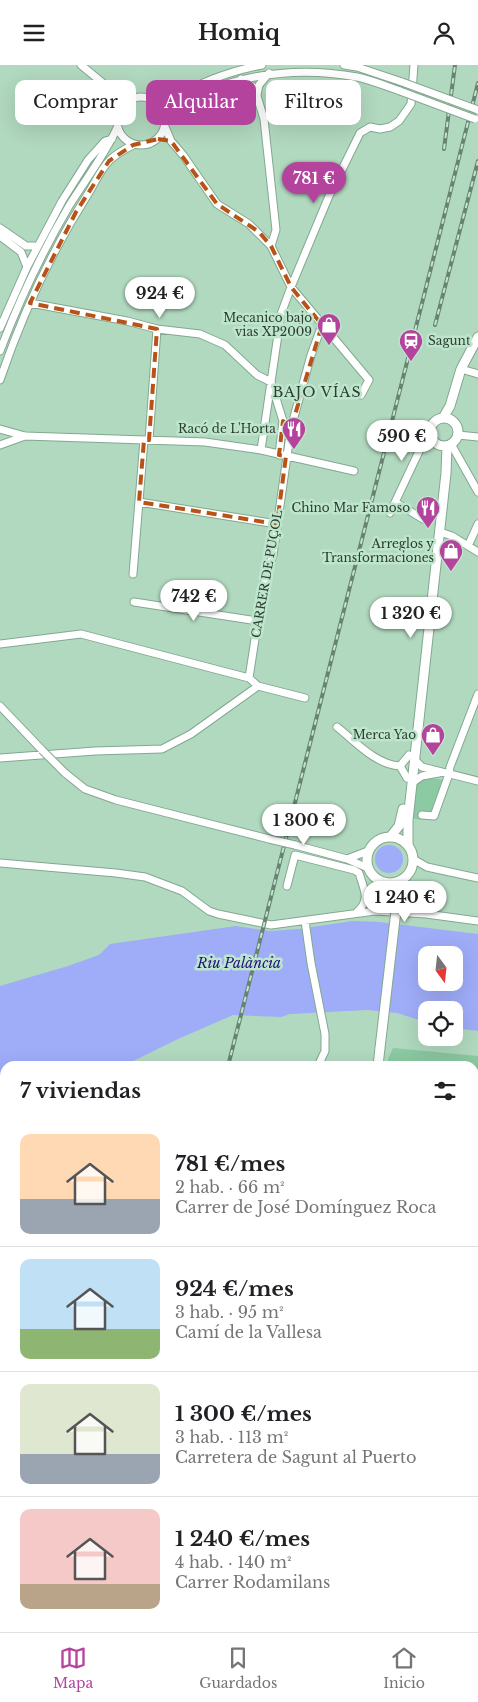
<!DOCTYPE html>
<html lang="es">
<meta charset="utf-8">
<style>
body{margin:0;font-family:"Libre Baskerville",serif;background:#f2f2f2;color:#202124;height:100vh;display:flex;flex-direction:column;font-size:19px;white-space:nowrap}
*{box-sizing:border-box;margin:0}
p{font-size:16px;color:#757577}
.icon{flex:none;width:28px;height:28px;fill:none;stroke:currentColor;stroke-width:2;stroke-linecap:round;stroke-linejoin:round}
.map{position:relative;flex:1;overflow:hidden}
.details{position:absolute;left:0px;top:996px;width:479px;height:571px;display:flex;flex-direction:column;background:#fff;border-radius:15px 15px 0 0;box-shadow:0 5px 20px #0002}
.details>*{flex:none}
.top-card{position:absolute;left:15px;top:15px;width:449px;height:45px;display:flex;gap:10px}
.needle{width:32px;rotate:165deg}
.buttons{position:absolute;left:418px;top:881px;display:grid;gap:10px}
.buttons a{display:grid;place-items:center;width:45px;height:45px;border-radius:10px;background:#fff;box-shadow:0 5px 20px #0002;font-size:25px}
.price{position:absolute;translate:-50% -42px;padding:0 11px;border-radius:18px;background:#fff;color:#222;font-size:16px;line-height:32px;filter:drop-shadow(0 1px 2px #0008)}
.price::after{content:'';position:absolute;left:50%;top:30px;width:15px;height:11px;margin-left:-8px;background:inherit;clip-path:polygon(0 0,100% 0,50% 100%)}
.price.on{background:#b4439e;color:#fff}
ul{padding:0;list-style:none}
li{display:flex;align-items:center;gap:15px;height:125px;padding:0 20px}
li+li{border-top:1px solid #e0e0e0}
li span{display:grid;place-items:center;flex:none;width:140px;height:100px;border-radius:10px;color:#555}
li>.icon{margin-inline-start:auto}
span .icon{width:60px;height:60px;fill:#fffc;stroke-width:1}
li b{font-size:21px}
h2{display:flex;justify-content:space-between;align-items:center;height:60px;padding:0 20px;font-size:21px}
.tag{padding:0 18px;border-radius:10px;background:#fff;box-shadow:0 5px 20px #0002;font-size:18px;line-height:45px}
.tag.on{background:#b4439e;color:#fff}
header{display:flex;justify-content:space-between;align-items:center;height:65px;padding:0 20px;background:#fff;font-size:22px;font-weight:800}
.dock{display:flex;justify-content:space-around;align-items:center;height:70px;border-top:1px solid #e0e0e0;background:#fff;font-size:14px;color:#757577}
.dock a{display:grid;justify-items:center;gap:2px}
.dock .on{color:#b4439e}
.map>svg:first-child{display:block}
.green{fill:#8bcaa2}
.water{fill:#9facf8;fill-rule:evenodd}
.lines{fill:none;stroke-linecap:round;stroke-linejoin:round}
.canal{stroke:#9facf8;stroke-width:8}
.minor-casing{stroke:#83a890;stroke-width:9}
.major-casing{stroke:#83a890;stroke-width:11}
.minor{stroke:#fff;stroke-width:7}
.major{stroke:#fff;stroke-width:9}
.rail-casing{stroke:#688372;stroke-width:4}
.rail{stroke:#bee6cc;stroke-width:2;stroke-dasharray:5.5;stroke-linecap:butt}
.minor-bridge-casing{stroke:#83a890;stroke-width:9;stroke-linecap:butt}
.major-bridge-casing{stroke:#83a890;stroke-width:11;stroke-linecap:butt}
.minor-bridge{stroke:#fff;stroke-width:7}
.major-bridge{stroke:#fff;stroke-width:9}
.marked{fill:none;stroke:#b95216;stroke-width:4;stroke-dasharray:10 6;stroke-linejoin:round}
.labels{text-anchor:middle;stroke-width:5;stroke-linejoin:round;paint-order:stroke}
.poi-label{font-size:12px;fill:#2d3d33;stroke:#bee6cc;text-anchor:end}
.street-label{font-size:12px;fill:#2d3d33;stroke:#bee6cc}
.neighbourhood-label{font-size:14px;letter-spacing:1px;fill:#2d3d33;stroke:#bee6cc}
.water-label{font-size:14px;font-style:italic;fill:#21117f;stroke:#bee6cc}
</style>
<header><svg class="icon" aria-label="menu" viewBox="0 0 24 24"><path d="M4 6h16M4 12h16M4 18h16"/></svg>Homiq<svg class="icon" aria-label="person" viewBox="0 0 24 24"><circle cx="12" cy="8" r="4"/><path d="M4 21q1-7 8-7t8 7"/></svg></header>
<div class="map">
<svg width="478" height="1567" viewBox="0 0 478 1567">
<rect width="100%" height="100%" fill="#b1d9bf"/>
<path class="green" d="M431,713L444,715L433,748L422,750L421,755L412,753L415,721L420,714Z
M393,983L478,991V1019L474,1018V1001H388V994Z"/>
<path class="water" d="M375 794a14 14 0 1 1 28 0a14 14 0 1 1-28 0Z
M353,856L379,857L478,869V966L454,963V945H426V957L397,948L367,945L290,949L281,952L233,950L178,974L123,1001H5V1059L0,1061V921L68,901L99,890L110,879L236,861L270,866L298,864ZM426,890H454V918H426Z"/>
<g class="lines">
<path class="canal" d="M0,1441L5,1439"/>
<g class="minor-casing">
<path id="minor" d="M81,0L115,28L131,34
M344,0L357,2L402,17
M241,14L252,21L257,31L264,54L276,165L271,181
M257,30L259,20L269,8
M117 56a24 24 0 1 1 48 0a24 24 0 1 1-48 0Z
M158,39C174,34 187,26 201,19C221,10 241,4 262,0
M165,52C217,10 292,0 357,12C371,15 386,21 400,26
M165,62L171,76L183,90L217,139L249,159L271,181L291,222L369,315L361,330
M0,163L26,181H38
M0,171L21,187L27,202
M30,238L127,256L157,264L200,269L225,280L257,310L271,317L283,356L291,363
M0,263L27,202L62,136L88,95L105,76L112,74
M0,286C19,236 42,187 69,141C85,115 104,91 117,63
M461,304L478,309
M0,315C22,250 51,187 88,129C95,118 101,103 111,94C118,88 125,84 133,80
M0,364L25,371L205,377L261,385L354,406
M458,370L478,372
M149,375L157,264
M451,379L478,427
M0,380L25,371
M261,385L281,249L291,222L329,131L360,68L370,62L380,64L390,62L399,56L411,39L414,0
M279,390L283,356
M139,437L277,459
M395,437L423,454
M390,448L422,380L431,371
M440,467L452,471L478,487
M468,481L478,459
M133,509L144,375
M134,537L258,556
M0,579L81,569L249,613L258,621L305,633
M249,613L263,522L273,490L291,363L311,290L322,260
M0,641L42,685
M337,662C355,676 376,700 400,701
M0,693L95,686L162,684L191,669L258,621
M415,695L422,702L478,716
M400,701L409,690
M400,701L407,713
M65,708L85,724L116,735L269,774
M412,718L422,711L439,708
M422,750L434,751L449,709L450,702L478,629
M295,780L347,794L368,803
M347,794L368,786
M413,794L427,802L478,813
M0,798L116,808L145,812L182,826L209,846L218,849L271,860L375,846L426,849L478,856
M287,821L295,790L354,805L359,808C364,825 371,835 357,847
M364,823L386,846
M305,856L311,898L325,969V986L318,1001
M474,1026L478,1027
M474,1081H478
M474,1120L478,1121
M474,1202L478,1203
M474,1235L478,1236
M474,1317L478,1318
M474,1397L478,1398
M474,1486L478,1474
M474,1555H478
M322,1567L324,1562
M447,1567L448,1562"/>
</g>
<g class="major-casing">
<path id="major" d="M443,353L450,341L461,304L478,272
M430 367a14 14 0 1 1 28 0a14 14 0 1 1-28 0Z
M391,771L399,761L403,744
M367 795a23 23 0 1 1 46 0a23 23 0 1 1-46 0Z
M408,780V755L446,408L447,381
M397,837L403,814
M378,1001L380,983
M0,1202L5,1200
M217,1562L221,1567
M167,1567L172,1562"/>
</g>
<use href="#minor" class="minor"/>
<use href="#major" class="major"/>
<g class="rail-casing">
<path id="rail" d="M444,84L455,0
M435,260L478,96
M228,1001L478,18
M83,1567L84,1562"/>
</g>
<use href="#rail" class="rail"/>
<g class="minor-bridge-casing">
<path id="minor-bridge" d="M402,17L478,45
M400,26L475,54
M42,685L65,708
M269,774L295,780"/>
</g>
<g class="major-bridge-casing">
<path id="major-bridge" d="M380,983L397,837"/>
</g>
<use href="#minor-bridge" class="minor-bridge"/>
<use href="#major-bridge" class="major-bridge"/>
</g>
<path class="marked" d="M158,74L171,76L217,139L259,167L271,181L291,222L322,260L291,363L283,356L279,390L286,391L277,459L139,437L144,375H149L157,264L30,238L76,147L109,96L133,80Z"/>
<defs>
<g id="shop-pin" transform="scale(1.25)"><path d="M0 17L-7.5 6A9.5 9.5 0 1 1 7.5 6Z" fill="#b4439e" stroke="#bee6cc"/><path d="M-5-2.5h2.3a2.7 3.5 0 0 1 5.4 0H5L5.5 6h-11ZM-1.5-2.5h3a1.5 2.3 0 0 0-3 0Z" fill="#fff"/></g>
<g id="station-pin" transform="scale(1.25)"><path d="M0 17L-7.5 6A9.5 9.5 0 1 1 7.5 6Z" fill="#b4439e" stroke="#bee6cc"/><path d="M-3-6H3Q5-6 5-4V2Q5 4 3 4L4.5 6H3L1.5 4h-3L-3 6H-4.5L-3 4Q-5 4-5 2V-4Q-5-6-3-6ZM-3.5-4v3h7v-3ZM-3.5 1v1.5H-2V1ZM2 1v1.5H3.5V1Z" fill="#fff"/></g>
<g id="restaurant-pin" transform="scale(1.25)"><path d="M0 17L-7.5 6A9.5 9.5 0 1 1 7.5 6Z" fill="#b4439e" stroke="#bee6cc"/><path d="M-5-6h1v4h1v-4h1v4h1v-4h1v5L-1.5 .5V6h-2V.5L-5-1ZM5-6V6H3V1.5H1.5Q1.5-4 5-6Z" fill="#fff"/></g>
</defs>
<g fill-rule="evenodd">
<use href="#shop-pin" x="329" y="260"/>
<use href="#station-pin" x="411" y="276"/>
<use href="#restaurant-pin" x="294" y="364"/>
<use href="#restaurant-pin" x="428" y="443"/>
<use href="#shop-pin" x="451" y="486"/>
<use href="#shop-pin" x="433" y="670"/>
</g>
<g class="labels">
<g class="poi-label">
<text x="312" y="257">Mecanico bajo<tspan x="312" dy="14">vias XP2009</tspan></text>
<text x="428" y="280" text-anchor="start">Sagunt</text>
<text x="276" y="368">Racó de L'Horta</text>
<text x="410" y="447">Chino Mar Famoso</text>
<text x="434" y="483">Arreglos y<tspan x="434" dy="14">Transformaciones</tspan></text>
<text x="416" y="674">Merca Yao</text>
</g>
<g class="street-label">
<text transform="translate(267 509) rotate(-80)" y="4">CARRER DE PUÇOL</text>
</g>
<g class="neighbourhood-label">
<text x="317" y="332">BAJO VÍAS</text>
</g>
<g class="water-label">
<text x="239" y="903">Riu Palància</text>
</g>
</g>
</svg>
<div class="buttons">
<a><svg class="needle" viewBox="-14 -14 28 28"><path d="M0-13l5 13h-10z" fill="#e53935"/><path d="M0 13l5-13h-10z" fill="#757577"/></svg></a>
<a><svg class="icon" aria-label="locate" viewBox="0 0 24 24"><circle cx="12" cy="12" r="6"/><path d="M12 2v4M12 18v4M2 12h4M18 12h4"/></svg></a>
</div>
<b class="price on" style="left:314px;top:139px">781 €</b>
<b class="price" style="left:160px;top:254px">924 €</b>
<b class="price" style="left:402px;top:397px">590 €</b>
<b class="price" style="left:194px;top:557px">742 €</b>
<b class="price" style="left:411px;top:574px">1 320 €</b>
<b class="price" style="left:304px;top:781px">1 300 €</b>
<b class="price" style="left:405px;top:858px">1 240 €</b>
<div class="top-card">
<a class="tag">Comprar</a>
<a class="tag on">Alquilar</a>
<a class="tag">Filtros</a>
</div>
<section class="details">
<h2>7 viviendas<svg class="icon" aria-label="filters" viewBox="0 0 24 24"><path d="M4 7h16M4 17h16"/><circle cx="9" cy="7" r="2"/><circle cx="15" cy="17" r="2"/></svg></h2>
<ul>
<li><span style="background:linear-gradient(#ffd9b3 65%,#9aa5b1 0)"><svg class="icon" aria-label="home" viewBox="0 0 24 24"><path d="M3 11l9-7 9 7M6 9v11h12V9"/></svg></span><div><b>781 €/mes</b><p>2 hab. · 66 m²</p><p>Carrer de José Domínguez Roca</p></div></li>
<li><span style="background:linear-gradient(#bfe0f5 70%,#8fb573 0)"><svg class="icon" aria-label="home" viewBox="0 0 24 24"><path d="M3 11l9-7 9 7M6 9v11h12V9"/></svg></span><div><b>924 €/mes</b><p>3 hab. · 95 m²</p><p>Camí de la Vallesa</p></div></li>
<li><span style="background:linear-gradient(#dfe7d0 70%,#9aa5b1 0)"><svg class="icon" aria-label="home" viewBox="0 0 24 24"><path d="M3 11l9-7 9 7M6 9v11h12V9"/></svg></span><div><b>1 300 €/mes</b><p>3 hab. · 113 m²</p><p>Carretera de Sagunt al Puerto</p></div></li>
<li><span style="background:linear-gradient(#f6c9c9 75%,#b9a48a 0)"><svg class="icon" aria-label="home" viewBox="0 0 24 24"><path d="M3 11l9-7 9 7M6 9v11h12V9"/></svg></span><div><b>1 240 €/mes</b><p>4 hab. · 140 m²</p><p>Carrer Rodamilans</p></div></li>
</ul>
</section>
</div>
<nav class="dock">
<a class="on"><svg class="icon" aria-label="map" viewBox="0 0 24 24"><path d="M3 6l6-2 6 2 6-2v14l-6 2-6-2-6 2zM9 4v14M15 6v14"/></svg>Mapa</a>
<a><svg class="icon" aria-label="saved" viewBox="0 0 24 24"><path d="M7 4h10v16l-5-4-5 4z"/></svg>Guardados</a>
<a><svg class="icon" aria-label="home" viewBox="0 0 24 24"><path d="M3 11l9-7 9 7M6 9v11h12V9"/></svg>Inicio</a>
</nav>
